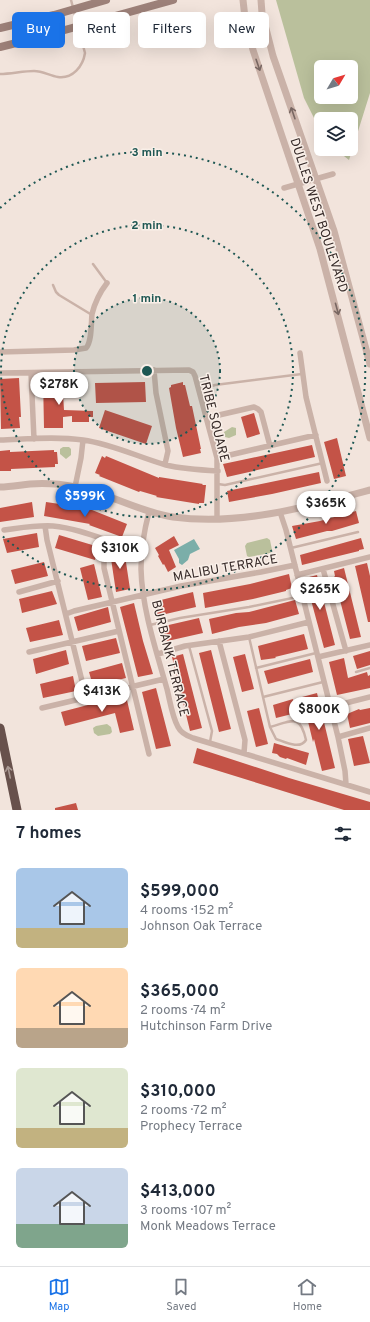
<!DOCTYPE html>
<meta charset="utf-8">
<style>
body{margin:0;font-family:Overpass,sans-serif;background:#f6f6f7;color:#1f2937;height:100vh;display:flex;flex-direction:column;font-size:15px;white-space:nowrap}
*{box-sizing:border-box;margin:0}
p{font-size:13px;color:#747a83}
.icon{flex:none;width:22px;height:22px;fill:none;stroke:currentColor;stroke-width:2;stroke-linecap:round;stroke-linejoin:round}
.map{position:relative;height:810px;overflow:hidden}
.panel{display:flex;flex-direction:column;background:#fff;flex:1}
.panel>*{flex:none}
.top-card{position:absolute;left:12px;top:12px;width:346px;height:36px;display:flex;gap:8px}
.needle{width:26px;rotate:52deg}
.fabs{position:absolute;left:314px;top:60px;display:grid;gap:8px}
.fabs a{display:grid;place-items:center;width:44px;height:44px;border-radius:6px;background:#fff;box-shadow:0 4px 16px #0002;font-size:20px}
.price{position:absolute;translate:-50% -34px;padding:0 9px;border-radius:14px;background:#fff;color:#222;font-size:13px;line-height:26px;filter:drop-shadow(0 1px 2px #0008)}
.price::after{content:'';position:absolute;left:50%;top:24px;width:12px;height:9px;margin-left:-6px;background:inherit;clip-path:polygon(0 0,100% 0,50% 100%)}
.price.active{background:#1a73e8;color:#fff}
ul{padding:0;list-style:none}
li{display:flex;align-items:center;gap:12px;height:100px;padding:0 16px}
li span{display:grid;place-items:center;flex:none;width:112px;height:80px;border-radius:6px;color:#555}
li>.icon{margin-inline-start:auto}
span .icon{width:48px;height:48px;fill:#fffc;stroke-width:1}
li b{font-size:17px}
h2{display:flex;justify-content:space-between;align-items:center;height:48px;padding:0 16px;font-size:17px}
.pill{padding:0 14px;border-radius:6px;background:#fff;box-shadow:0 4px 16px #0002;font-size:14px;line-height:36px}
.pill.active{background:#1a73e8;color:#fff}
.dock{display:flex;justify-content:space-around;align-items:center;height:56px;border-top:1px solid #e0e1e3;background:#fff;font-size:11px;color:#747a83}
.dock a{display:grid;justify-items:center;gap:2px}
.dock .active{color:#1a73e8}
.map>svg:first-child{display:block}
.green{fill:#bac09c;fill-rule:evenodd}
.water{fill:#7baea9}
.building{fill:#c45347}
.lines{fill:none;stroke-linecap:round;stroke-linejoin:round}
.service{stroke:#cab2a8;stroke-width:2.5}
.minor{stroke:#cab2a8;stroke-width:5.5}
.tertiary{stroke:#cab2a8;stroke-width:7}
.secondary{stroke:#9d8179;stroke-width:8}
.trunk{stroke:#68514c;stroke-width:9}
.oneway{stroke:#796762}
.oneway2{stroke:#a99892}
.ring{fill:none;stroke:#1e5753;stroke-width:2;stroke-dasharray:2 4}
.labels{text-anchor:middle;stroke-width:3;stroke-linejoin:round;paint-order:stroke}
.street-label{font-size:13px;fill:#362a28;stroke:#f9efe8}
.centre{fill:#1e5753;stroke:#f9efe8;stroke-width:2}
.ring-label{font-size:12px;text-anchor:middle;font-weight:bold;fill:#1e5753;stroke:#f9efe8;stroke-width:3;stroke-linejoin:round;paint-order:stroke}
</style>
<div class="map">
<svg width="370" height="810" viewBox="0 0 370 810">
<rect width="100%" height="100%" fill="#f2e4dc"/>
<path class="green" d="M276,0H370V93L349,160L335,149H351V119H321V132L304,98ZM321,67H351V97H321Z
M232,427L236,428V435L229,438L225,437L224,432Z
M63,447H69L71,449V455L66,459L60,454V449Z
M267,538L270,540L272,550L270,553L249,557L247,556L245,546L247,543Z
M107,724L111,727L112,732L110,734L98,736L94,733L93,728L96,726Z"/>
<path class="water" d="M194,539L200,549L190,554L188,560L182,565L179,563V559L174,550Z"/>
<path class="building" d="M19,378L21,417H19L20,428L1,429L0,379Z
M43,378H62L64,410L93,411V417H89V422H72V416L63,417V428H44Z
M145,382L146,402L96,403L95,383Z
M183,382V385H185L190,406H192L201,449H200L201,453L183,457L176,428L169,388L171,387V385Z
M105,410L152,426L146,444L99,428Z
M254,413L260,434L247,438L241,417Z
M337,438L346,476L334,479L324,442Z
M312,445L315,457L227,477L223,464Z
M10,450V452L54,450V452H57L58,464H55V467L11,469V471H0V451Z
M102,456L105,458L106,456L159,478V477L203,484L202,485H206L204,503H199V504L156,497L157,496L140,491L139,492L99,476L100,475L95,473Z
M319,472L321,483L272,494L229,502L227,491Z
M32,502L34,517L0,522V508Z
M46,502L87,508L127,524L122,537L89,525L90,524L44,516Z
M356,511L359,523L332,531H327L296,539L292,526L320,521Z
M37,533L39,547L7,553L3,539Z
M59,535L99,547L95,560L55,548Z
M174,536L179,545L169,550L176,567L168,572L164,564L163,565L158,556L159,555L155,548Z
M361,538L364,549L359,550V551L302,565L300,555Z
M124,549L130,589L116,592L110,552Z
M44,562L48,576L15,584L11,570Z
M367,563L370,576V622H368L355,566Z
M94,564L102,597L88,600L80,568Z
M344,568L361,637L350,639L334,577L335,576L334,571Z
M289,574L292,588L286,590V591L253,599L205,608L203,593L250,584Z
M317,575L335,645L324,648L305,578Z
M52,591L57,604L22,613L19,599Z
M193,592L196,607L157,616L153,602Z
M295,600L299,614L266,623L239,627L212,634L209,619L236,613L249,612Z
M134,603L143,641L153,674L138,677L120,607Z
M108,607L111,622L78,631L74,617Z
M199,618L203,633L163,642L160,627Z
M59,620L63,635L30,642L26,628Z
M304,634L308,649L275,657L276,658L261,660L258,646Z
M116,638L120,653L86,661L82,646Z
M66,650L69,664L36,674L33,659Z
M211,650L231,729L219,732L199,653Z
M370,651V665L357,669L353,656Z
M183,654L202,728L190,731L172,657Z
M245,654L254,689L242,692L233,657Z
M344,658L348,678L367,672L368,676L370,675V688L337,695L329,662Z
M310,659L313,672L268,684L264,671Z
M122,663L126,678L93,686L89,672Z
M73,676L76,691L43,698L40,684Z
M156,688L171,746L156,749L142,692Z
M317,693L335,768L322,771L314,739L313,742L302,697Z
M126,696L134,730L120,733L115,713L65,726L61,712L107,700V701Z
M293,699L296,713L276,718L273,705Z
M259,708L268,744L256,747L247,711Z
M370,708V723L350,728L347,714L359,709L360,710Z
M363,736L370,763L354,766L348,739Z
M274,743L309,753L306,765L287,758L286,759L280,757L277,754L272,753Z
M197,748L289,778L370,802V810H344L193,763Z
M76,803L78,810H55V808Z"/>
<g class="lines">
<path class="service" d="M0,74C11,74 23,71 34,71C43,71 50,76 58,77C73,79 83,66 85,53L71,0
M93,264L107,283
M53,285L56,292L59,295L92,315
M199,390L215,385L302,374
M218,484L225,485L323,463
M291,548L358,532
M150,625L180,618L249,607L302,596
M249,637L270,727L276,739C285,742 300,750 306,740C300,713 292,721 270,727
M189,646L212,731L210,742
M256,668L316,653
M356,672L370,668
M263,697L323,682"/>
<path class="minor" d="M284,188L333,174
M0,352L74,350L86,348C92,342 91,323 92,314C95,302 100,292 107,283
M300,353L306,397L327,481
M154,370L156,393L168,451L165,464
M0,373L189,370L193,372L195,376L217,458V519
M31,373L34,439
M206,418L254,407L258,409L261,412L270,446
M0,440C27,439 56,436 83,440C112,444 138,457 166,465C183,469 200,470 218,471
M217,458L316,435
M75,487L81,458L83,440
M149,512C144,531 141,549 141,569C142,609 156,650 167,689C170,701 172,716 178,727C181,733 187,736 193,738L370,792
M280,512L286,530L338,737L345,771L346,784
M45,526L47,540L86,697
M4,530C20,528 36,525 53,526C75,528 97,537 118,544
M108,541L104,556V568L149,754
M323,569L346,651
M297,575L370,557
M19,592L58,581
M66,614L74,611L181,586L261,572L295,565
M219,641L245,740L244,753
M29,652L119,631
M158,654L185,646L249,637L309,622
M318,657L370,645
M330,707L370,697
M42,708L164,679
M338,737L370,728"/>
<path class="tertiary" d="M243,0L245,18L253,50L320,249L370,438
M261,0L262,13L273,56L334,231L370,364
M0,487C10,487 20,485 30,484C45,483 61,484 75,487C109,493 139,512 173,517C240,526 307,507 370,490"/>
<path class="secondary" d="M0,28L54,15L106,0
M0,47L36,38L173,0"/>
<path class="trunk" d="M0,728L17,810"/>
</g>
<defs><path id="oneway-shaft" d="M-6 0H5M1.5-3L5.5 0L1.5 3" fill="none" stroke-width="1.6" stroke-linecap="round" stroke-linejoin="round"/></defs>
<g class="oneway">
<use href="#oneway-shaft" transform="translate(258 65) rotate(71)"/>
<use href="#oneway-shaft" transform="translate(293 113) rotate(-109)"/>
<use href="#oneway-shaft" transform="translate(337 309) rotate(75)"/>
</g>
<use class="oneway2" href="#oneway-shaft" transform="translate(9 772) rotate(-102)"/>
<circle cx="147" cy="371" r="73" fill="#1e5753" fill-opacity=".12"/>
<g class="ring">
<circle cx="147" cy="371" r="73"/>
<circle cx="147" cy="371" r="146"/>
<path d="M0 208A219 219 0 1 1 0 534"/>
</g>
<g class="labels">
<g class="street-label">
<text transform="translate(320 215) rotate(72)" y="5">DULLES WEST BOULEVARD</text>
<text transform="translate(215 418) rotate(76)" y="5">TRIBE SQUARE</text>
<text transform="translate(225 567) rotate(-10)" y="5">MALIBU TERRACE</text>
<text transform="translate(171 658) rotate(76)" y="5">BURBANK TERRACE</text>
</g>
</g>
<circle cx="147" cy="371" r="6" class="centre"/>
<g class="ring-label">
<text x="147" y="156">3 min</text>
<text x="147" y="229">2 min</text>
<text x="147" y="302">1 min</text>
</g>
</svg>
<div class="fabs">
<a><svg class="needle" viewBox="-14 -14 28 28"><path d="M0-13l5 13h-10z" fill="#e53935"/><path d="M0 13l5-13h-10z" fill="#747a83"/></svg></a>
<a><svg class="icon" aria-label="layers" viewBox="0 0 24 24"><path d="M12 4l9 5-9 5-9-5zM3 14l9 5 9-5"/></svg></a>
</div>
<b class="price" style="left:59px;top:406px">$278K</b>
<b class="price active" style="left:85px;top:518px">$599K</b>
<b class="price" style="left:326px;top:525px">$365K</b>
<b class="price" style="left:120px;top:570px">$310K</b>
<b class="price" style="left:320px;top:611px">$265K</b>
<b class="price" style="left:102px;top:713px">$413K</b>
<b class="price" style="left:319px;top:731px">$800K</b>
<div class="top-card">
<a class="pill active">Buy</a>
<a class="pill">Rent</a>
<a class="pill">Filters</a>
<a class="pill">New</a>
</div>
</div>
<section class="panel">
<h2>7 homes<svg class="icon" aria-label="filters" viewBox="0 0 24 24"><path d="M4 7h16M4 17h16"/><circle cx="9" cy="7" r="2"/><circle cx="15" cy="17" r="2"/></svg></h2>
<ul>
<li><span style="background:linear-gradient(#a9c7e8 75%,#c2b280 0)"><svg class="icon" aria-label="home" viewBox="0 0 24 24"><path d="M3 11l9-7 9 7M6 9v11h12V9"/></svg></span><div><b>$599,000</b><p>4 rooms · 152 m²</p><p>Johnson Oak Terrace</p></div></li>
<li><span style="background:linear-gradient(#ffd9b3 75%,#b9a48a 0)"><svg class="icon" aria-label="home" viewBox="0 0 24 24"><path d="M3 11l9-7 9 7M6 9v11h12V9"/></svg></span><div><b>$365,000</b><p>2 rooms · 74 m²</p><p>Hutchinson Farm Drive</p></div></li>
<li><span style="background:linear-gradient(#dfe7d0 75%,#c2b280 0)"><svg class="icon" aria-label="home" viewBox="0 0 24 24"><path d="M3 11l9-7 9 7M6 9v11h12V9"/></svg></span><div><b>$310,000</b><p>2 rooms · 72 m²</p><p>Prophecy Terrace</p></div></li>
<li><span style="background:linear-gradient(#c9d6e8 70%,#7fa58c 0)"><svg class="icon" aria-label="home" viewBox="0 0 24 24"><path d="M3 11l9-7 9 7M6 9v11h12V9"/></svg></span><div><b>$413,000</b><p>3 rooms · 107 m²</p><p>Monk Meadows Terrace</p></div></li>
</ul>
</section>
<nav class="dock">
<a class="active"><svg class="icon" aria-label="map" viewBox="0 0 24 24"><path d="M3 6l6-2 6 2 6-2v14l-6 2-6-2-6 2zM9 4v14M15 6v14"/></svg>Map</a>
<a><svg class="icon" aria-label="saved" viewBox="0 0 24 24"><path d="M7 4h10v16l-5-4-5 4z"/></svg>Saved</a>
<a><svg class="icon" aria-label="home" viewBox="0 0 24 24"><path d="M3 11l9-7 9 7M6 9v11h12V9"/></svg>Home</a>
</nav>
